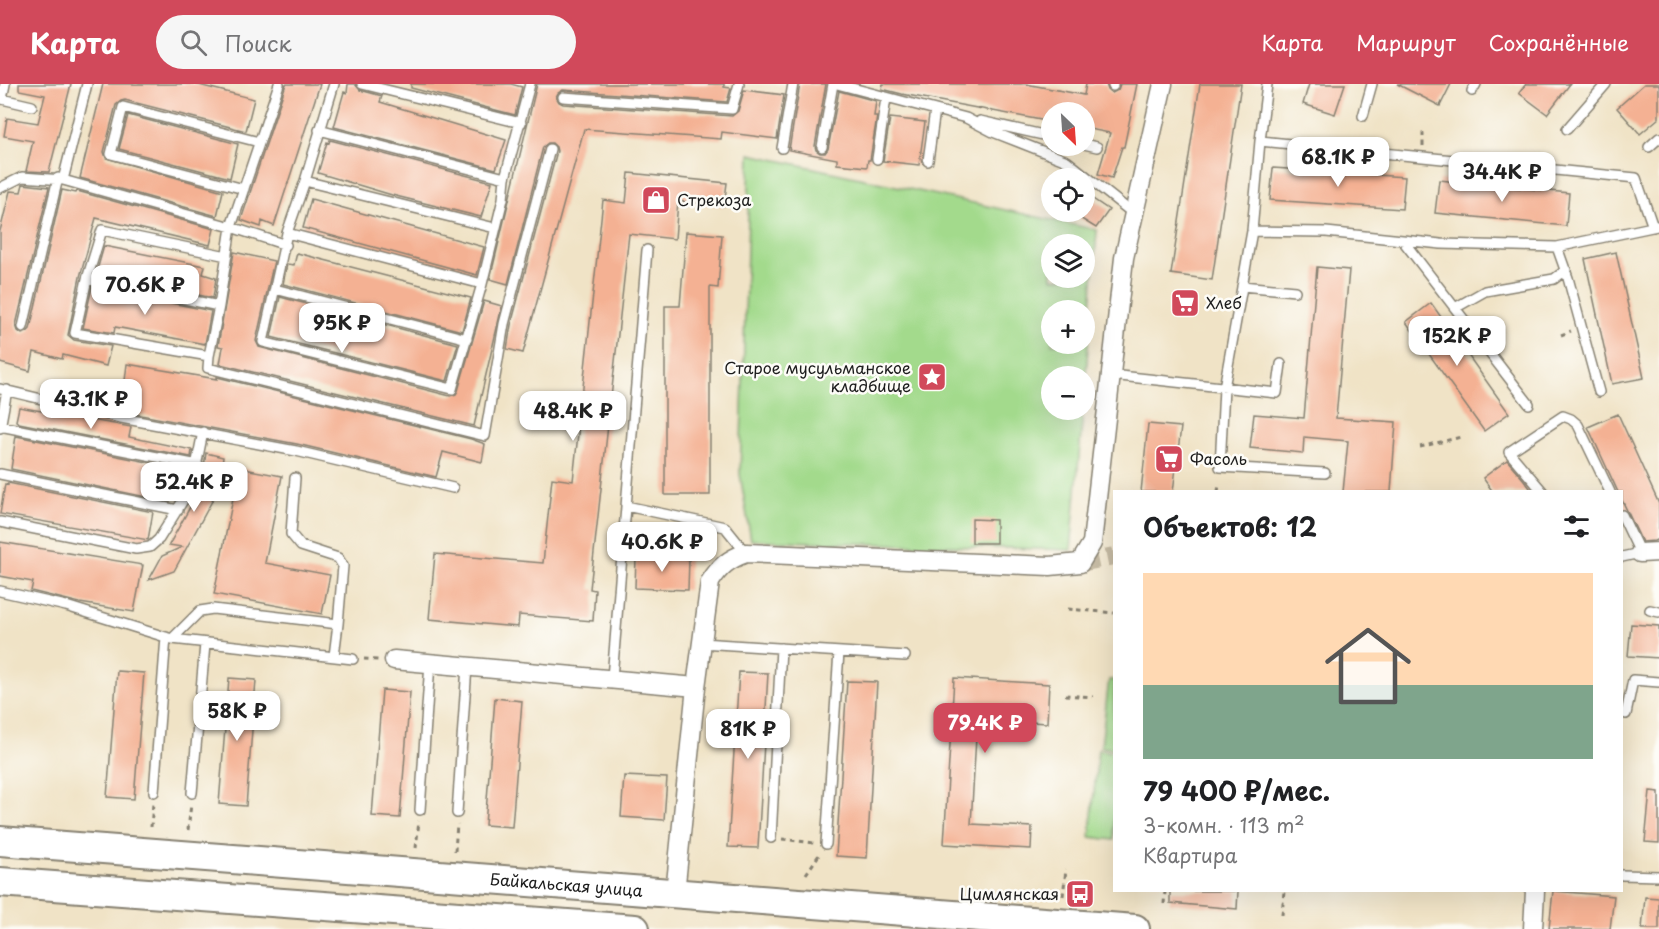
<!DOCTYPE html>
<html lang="ru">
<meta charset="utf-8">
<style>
body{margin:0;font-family:"Playpen Sans",sans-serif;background:#f6f6f6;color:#202124;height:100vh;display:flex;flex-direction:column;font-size:22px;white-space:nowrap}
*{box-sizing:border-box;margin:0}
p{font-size:20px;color:#757577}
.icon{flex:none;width:33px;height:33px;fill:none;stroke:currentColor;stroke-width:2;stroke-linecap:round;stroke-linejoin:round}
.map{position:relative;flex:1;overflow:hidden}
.details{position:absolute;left:1113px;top:406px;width:510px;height:402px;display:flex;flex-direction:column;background:#fff;border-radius:0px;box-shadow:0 6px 24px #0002}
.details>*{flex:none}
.needle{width:39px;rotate:155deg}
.buttons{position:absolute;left:1041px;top:18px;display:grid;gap:12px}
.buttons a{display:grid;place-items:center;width:54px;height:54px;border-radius:50%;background:#fff;box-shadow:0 6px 24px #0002;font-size:30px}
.price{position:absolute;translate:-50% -51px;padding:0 14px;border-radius:12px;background:#fff;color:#222;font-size:20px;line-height:39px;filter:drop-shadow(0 2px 3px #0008)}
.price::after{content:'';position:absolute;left:50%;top:36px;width:18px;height:14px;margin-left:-9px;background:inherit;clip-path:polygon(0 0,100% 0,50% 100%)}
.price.on{background:#d1495b;color:#fff}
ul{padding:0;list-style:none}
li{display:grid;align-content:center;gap:12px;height:318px;padding:0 30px}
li+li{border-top:2px solid #e0e0e0}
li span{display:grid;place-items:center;height:186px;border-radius:0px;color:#555}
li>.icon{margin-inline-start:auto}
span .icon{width:108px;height:108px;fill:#fffc;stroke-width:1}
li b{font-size:26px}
h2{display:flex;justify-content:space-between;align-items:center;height:72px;padding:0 30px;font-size:26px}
header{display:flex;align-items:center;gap:36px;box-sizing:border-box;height:84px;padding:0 30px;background:#d1495b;color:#fff}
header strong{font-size:28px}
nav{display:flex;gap:33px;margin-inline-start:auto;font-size:21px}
.search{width:420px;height:54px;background:#f6f6f6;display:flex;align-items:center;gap:15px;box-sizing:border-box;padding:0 21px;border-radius:33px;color:#757577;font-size:22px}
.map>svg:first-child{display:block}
.green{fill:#a3da8c;stroke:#607b54;stroke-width:1.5;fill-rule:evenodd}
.building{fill:#f4b193}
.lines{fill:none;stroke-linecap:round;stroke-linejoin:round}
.street-tunnel{stroke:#c6bba4;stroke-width:18;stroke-dasharray:18 9;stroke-linecap:butt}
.lane-casing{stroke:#868071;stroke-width:12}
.street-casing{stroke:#868071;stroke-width:21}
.primary-casing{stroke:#868071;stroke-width:32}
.path{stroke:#868071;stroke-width:3;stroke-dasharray:4.5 4.5;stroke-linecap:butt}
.lane{stroke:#fff;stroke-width:9}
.street{stroke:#fff;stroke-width:18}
.primary{stroke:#fff;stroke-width:28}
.labels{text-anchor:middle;stroke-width:5;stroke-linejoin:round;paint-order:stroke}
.poi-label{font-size:16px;fill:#1c1c1c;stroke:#fdfcf7;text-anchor:start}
.street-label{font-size:16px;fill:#1c1c1c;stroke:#fdfcf7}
</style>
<header>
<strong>Карта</strong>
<div class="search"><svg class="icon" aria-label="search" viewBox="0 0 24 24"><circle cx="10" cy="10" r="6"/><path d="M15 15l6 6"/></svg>Поиск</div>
<nav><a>Карта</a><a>Маршрут</a><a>Сохранённые</a></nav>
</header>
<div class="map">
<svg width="1659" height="845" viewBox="0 0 1659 845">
<rect width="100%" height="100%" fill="#fdfcf7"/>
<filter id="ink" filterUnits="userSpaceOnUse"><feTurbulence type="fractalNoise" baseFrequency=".0167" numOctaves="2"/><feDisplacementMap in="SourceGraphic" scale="12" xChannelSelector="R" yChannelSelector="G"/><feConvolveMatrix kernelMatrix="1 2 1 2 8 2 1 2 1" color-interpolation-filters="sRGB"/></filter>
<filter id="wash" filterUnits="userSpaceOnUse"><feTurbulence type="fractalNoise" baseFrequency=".008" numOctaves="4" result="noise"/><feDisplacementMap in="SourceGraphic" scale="24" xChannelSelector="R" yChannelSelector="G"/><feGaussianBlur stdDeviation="1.35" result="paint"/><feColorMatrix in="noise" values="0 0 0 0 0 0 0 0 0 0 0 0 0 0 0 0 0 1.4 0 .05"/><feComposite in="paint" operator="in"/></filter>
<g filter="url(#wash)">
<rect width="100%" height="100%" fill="#f0e3c6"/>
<path class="green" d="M750,70L1097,146L1085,302L1084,292H1052V326H1083L1071,466L751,456L740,390ZM1052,160H1084V194H1052ZM1052,226H1084V260H1052Z
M1109,596H1114V665L1101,663Z
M1098,666L1114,668V756L1090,753Z"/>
<g id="blocks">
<path class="building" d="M19,0H71L49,88L26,87L33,57L4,52L7,34L38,39L45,11L19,6Z
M103,0H195L254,15L246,47L125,16L121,17L116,21L104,68L106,74L223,107L217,132L80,94Z
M286,0H320L274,142L262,137L261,143L241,136Z
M348,0H355L360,6L382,12L380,18L506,56L496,85L334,43L344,8L347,9Z
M411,0H511L522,3L515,31L411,4Z
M537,0H724V3L731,4L727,18L563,6L558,9L556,13L559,18L563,20L732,32L738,27L744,6L784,11L777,55L722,48L721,55L584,45L523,269L507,265L511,241L557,67L556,63L552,59H548L543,63L508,200L490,195Z
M800,0H826L815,62L816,66L820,69H825L828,65L839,7L876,17L874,32H877L870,76H868L867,83L837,80V75L789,66Z
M883,0H1026L1084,11L1086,0H1106L1108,6L1112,9L1118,6L1120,0H1137L1124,63H1122L1112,94L1098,90L1110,49L1084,44V28H1052V38L902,10L882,5Z
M1200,0H1241L1212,196L1171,190Z
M1309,0H1345L1335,30L1303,20Z
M1397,0H1451L1440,22Z
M1526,0H1570L1547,30L1519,9Z
M1644,0H1659V34L1640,50L1617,24Z
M128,31L238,60L230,94L119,65Z
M890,34L925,38L919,81L883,77Z
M330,56L492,98L481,133L392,111L318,89L327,58L329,59Z
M1273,84L1405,93L1402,125L1270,116Z
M629,89L727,99L724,122L678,117L675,155L629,150L590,505L595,506L593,537L519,531L518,543L429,535L435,470L543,479L552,394L573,397L603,116L626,119Z
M1439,96L1569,109L1566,142L1435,129Z
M23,100L49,103L16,241L18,247L22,250L27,248L30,245L62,106L76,109L77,107L214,145L210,161L96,134L80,193L68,251L74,256L111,262L106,282L63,271L62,275L34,268L30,287L0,279V147L10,107L21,108Z
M1084,109L1109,126L1096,144L1070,128H1084Z
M311,115L484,163L477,191L303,144Z
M686,148L722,151L718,204L710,203V411H665V222H680Z
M104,162L205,182L203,190L216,194L213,214L96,190Z
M234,168L274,177L256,257L259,263L450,312L456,310L458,307L484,217L502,222L474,342L220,280L223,263L218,262Z
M1616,168L1644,294L1612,300L1585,175Z
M297,169L471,214L462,247L283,200L287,180L294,181Z
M1317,183L1349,186L1336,334L1396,338L1391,408H1343L1348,357L1304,353L1303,369L1250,364L1254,330L1304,334Z
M92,203L211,227L205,260L115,243L114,249L83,244Z
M280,213L458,260L447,297L271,253Z
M1431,219L1509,329L1484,347L1406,238Z
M127,280L217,295V293L471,355L485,360L482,378L443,368L436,393L297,360L114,326L116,313L123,314Z
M19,323L131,343L129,353L192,366L191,373L19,339L16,337Z
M1618,330L1659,420V455L1654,457L1642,458L1622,416V408H1618L1588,343Z
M1148,340L1181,343L1173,408H1141Z
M16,352L188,386L186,399L177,413L156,410V415L11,385Z
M206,369L223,373L222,381L231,382L174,487L149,496L162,472L182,463L169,461L194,416H191L199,403L204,383Z
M1507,376L1524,396L1533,408H1493L1483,394Z
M239,384L282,392L265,479L330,491L322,530L214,510Z
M8,399L153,428L148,456L0,430L5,400L8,401Z
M972,435L996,436V459H972Z
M0,458L143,481L134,528L80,519L31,507L33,498L0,492Z
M636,473L689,475L688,506L635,504Z
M1631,540L1659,542V574L1628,572Z
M117,587L144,589L134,715L107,713Z
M739,588L768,589L758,764L728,763Z
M229,594L256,596L246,722L219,720Z
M954,594L1049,600L1047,639L977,635L971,740L1032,743L1031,765L944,760Z
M847,597L877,598L867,774L836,772Z
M382,606L410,608L400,734L372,732Z
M495,614L522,617L512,743L485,741Z
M624,692L667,694L664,736L621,733Z
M1650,707L1659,708V759L1645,758Z
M1170,807H1238L1237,825L1170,819Z
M1553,807L1614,812L1610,845H1549Z
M1645,813L1659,814V845H1642Z"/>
</g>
</g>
<g filter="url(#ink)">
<use href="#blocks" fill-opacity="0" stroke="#868071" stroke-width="1.5"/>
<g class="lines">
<path class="street-tunnel" d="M1080,479L1114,472"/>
<g class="lane-casing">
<path id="lane" d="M5,0L2,15L32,22
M334,0L305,97L287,149L263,258L452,305L482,200L503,115L505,94L530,0
M362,0L521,39
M837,0L966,34L993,48L1067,77L1135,131
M1267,0L1260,57L1636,94L1653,143
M1113,2V0
M1472,7L1476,0
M563,13L732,25L739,0
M1363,32L1372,0
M980,37L1052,53
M1567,45L1606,0
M319,46L505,94
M1260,57L1252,147L1224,304L1220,383L1325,389
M1084,60L1097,63
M822,63L833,0
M1649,63L1659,54
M782,64L793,0
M877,75L886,14
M928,77L935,26
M63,96L231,143L286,161
M305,97L495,144
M0,104L22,93L63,96L87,0
M244,105L111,70L123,23L259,58
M1252,147L1326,148L1441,160L1557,163L1657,142
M287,149L482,200
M1404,158L1529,320
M1557,163L1568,194L1599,308
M227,172L102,146L87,195L75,249L209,272L208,284L485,352L504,240L550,65
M87,195L219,222
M1242,202L1295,207
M275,205L467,255
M1455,224L1485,207L1554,195L1566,186
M23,243L58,94
M209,272L219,222L231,143L279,0
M1111,291L1277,309L1281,280
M0,305L116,333L296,367L453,404
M0,342L198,381
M0,344L7,306
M0,390L178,426
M1543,408L1509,368L1563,332L1571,335L1578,341L1610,408
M626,422L725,443L746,469
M1622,431L1640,469L1622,473
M0,438L136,465L150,463L159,455L192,402L203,348
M0,507L66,522L172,555L353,575
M1650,526L1659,528
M172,555L200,527L213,525L338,540L343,482L338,474L301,462L291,450L295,394
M701,559L905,572
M334,572L338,540
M612,594L647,166
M1622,629L1626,630L1633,596L1659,598
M154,708L166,553
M192,709L205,560
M420,726L430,579
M457,729L467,582
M771,754L781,564
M826,760L839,568
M1622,791L1659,792"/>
</g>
<g class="street-casing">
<path id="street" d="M1640,469L1659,468
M394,576L696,603
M675,809L696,603L710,498C720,482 729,475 746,469L1050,482L1080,479L1092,459L1124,174L1163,0
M1533,845L1535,807"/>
</g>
<g class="primary-casing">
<g id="primary">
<path id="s1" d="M0,757L1135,845"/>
<path d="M0,798L635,845"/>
</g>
</g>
<path class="path" d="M1423,62V46
M1561,251L1571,247
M1420,363L1461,353
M1218,408L1219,400
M1068,525L1114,529
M364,575L378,576
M1065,611L1093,613
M151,743L153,719
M188,746L191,720
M782,755L814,759
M416,764L419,737
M455,767L457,740
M806,790L821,768
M1063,812L1066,785
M1164,820L1165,807
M1282,831L1284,807"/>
<use href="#lane" class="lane"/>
<use href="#street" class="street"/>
<use href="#primary" class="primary"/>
</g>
</g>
<defs>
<g id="shop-square" transform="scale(1.5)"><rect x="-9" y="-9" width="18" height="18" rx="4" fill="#d1495b" stroke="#fdfcf7"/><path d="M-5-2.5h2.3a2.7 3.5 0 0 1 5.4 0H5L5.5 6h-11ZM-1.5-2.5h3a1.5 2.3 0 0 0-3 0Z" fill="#fff"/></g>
<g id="supermarket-square" transform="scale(1.5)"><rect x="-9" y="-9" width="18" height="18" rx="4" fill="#d1495b" stroke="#fdfcf7"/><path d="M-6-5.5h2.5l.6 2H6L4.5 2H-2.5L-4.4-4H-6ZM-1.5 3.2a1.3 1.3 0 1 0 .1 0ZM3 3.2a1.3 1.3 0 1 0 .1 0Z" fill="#fff"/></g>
<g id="sight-square" transform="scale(1.5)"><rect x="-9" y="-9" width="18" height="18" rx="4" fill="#d1495b" stroke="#fdfcf7"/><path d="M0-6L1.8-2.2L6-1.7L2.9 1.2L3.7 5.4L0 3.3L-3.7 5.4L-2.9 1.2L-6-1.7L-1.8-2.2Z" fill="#fff"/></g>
<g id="bus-square" transform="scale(1.5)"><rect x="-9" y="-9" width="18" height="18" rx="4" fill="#d1495b" stroke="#fdfcf7"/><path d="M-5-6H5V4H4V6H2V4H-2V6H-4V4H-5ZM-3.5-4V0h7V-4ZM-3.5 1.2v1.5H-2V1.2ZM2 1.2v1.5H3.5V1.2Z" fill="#fff"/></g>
</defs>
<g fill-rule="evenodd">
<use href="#shop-square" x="656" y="116"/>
<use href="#supermarket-square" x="1185" y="219"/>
<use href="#sight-square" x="932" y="293"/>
<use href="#supermarket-square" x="1169" y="375"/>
<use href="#bus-square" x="1080" y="810"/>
</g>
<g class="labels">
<g class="poi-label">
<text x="677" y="122">Стрекоза</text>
<text x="1206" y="225">Хлеб</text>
<text x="911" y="290" text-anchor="end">Старое мусульманское<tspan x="911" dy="18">кладбище</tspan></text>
<text x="1190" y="381">Фасоль</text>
<text x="1059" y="816" text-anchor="end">Цимлянская</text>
</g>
<g class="street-label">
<text dy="6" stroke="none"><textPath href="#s1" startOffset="568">Байкальская улица</textPath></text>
</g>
</g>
</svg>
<div class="buttons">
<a><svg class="needle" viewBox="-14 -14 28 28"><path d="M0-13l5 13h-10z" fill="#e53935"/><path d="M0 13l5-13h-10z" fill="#757577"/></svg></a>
<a><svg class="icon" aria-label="locate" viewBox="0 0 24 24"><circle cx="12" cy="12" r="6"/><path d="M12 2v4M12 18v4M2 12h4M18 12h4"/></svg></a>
<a><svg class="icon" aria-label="layers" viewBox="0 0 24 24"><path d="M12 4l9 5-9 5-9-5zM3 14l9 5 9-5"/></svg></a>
<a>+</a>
<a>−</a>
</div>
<b class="price" style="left:1338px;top:104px">68.1K ₽</b>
<b class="price" style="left:1502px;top:119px">34.4K ₽</b>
<b class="price" style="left:145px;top:232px">70.6K ₽</b>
<b class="price" style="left:342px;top:270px">95K ₽</b>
<b class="price" style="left:1457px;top:283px">152K ₽</b>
<b class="price" style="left:91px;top:346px">43.1K ₽</b>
<b class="price" style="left:573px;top:358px">48.4K ₽</b>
<b class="price" style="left:194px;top:429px">52.4K ₽</b>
<b class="price" style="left:662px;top:489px">40.6K ₽</b>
<b class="price" style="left:237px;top:658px">58K ₽</b>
<b class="price on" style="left:985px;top:670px">79.4K ₽</b>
<b class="price" style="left:748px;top:676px">81K ₽</b>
<section class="details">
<h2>Объектов: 12<svg class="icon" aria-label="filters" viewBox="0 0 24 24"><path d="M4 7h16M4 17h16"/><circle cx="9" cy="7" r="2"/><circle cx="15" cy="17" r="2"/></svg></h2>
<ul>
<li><span style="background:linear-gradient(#ffd9b3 60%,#7fa58c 0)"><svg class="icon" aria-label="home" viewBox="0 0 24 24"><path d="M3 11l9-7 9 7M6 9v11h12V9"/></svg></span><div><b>79 400 ₽/мес.</b><p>3-комн. · 113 m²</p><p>Квартира</p></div></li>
</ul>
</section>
</div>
